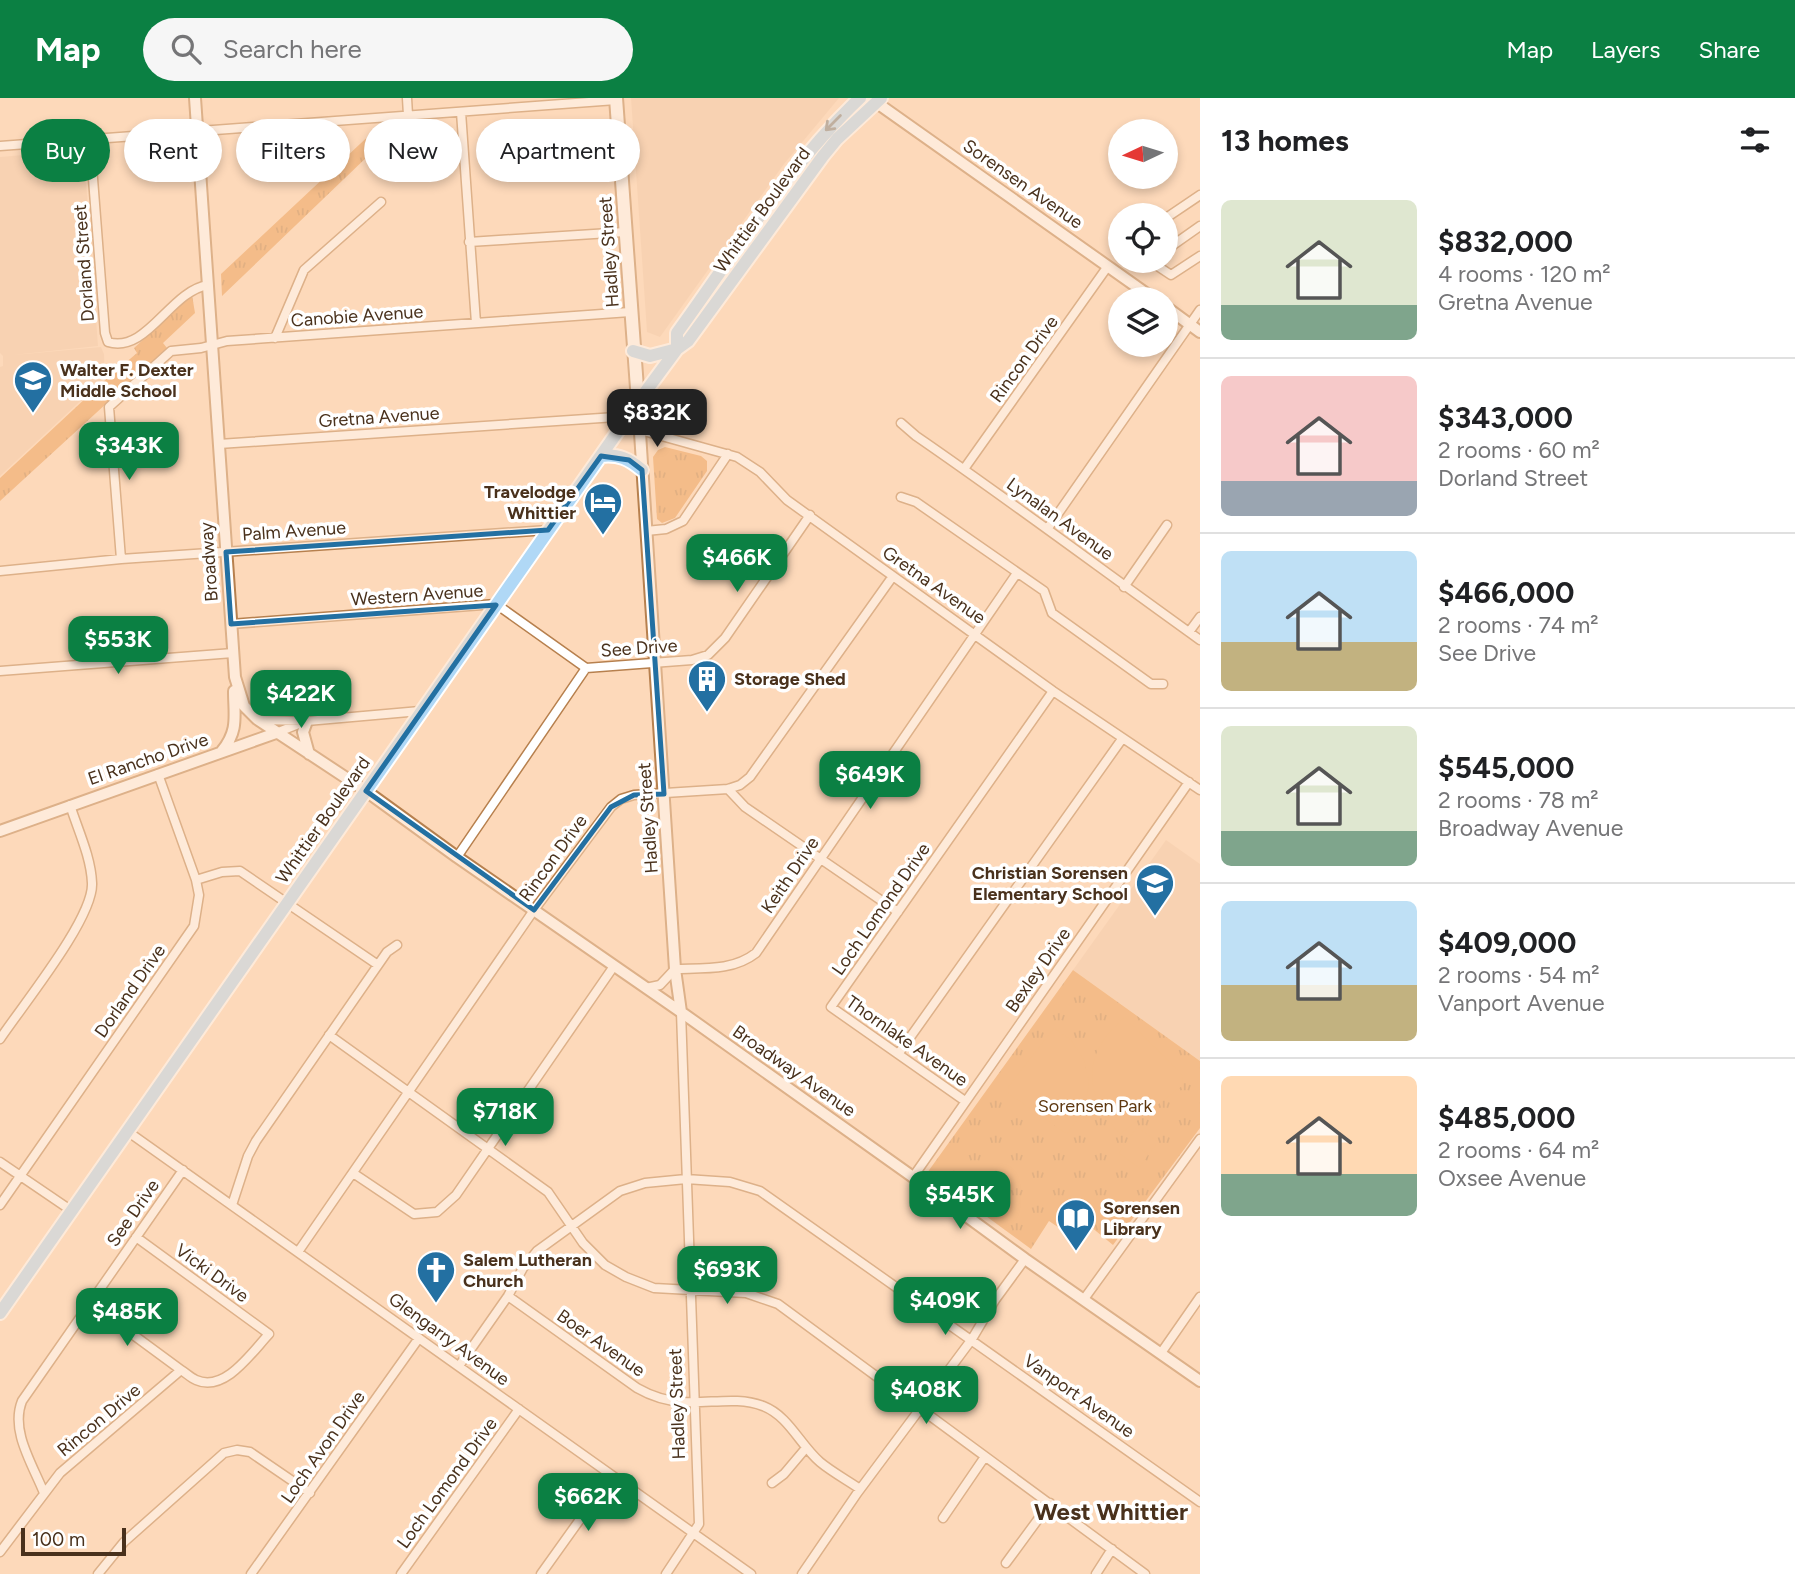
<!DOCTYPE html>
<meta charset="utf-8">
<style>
body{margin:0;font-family:Figtree,sans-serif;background:#f6f6f6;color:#202124;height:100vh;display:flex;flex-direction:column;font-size:26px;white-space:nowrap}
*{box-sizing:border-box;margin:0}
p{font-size:23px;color:#757577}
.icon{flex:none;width:38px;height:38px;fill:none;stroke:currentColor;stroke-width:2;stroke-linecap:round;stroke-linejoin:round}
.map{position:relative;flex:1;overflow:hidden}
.panel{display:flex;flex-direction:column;background:#fff;width:595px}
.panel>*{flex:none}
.guide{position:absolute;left:21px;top:21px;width:665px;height:63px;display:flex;gap:14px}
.needle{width:46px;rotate:266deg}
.fabs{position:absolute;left:1108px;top:21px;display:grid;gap:14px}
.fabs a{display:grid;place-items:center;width:70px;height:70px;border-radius:50%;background:#fff;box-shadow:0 4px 10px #0003;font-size:35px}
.scale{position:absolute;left:21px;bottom:18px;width:105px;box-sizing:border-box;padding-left:7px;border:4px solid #49311c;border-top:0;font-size:19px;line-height:24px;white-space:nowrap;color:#49311c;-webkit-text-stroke:5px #fff;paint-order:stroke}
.price{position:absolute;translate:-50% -60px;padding:0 16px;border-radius:14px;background:#0b8043;color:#fff;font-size:23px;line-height:46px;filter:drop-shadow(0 2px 4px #0008)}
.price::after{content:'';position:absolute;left:50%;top:42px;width:21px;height:16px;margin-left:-10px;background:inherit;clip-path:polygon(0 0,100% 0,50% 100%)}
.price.selected{background:#222;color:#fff}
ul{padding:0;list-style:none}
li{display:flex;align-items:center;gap:21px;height:175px;padding:0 21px}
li+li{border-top:2px solid #e0e0e0}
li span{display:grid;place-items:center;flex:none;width:196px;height:140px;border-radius:10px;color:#555}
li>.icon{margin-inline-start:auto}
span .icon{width:84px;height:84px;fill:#fffc;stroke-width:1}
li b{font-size:30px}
h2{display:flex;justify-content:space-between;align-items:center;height:84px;padding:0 21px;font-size:30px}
.pill{padding:0 24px;border-radius:32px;background:#fff;box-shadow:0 4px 10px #0003;font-size:24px;line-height:63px}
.pill.selected{background:#0b8043;color:#fff}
header{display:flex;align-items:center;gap:42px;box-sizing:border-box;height:98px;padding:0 35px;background:#0b8043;color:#fff}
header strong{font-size:33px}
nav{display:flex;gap:38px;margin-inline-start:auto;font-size:24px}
.search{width:490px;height:63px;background:#f6f6f6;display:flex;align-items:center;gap:18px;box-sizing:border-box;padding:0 24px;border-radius:38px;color:#757577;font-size:26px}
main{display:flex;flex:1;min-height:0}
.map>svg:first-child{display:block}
.built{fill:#f2cba9}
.grass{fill:url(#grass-tufts)}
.pitch{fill:#e99a4e}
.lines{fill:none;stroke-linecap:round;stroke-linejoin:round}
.minor-casing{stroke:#b7804e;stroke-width:11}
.tertiary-casing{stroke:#b7804e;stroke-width:14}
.secondary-casing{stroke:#b7804e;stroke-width:16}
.primary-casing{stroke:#fff;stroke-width:16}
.minor{stroke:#fff;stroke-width:8}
.tertiary{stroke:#fff;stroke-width:10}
.secondary{stroke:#fff;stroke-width:12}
.primary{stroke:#b0d8f6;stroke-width:12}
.oneway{stroke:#777c7e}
.marked{fill:none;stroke:#2370a2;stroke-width:5;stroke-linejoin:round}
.labels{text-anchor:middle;stroke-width:7;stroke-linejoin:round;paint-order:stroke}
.street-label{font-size:18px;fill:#49311c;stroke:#fff}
.poi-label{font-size:18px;font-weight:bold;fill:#49311c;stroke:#fff;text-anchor:start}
.park-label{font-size:18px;fill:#5e3810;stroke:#fff}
.district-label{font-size:24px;font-weight:bold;fill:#49311c;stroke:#fff}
</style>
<header>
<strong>Map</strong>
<div class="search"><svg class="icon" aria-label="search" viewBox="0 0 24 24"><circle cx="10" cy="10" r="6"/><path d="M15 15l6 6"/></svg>Search here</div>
<nav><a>Map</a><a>Layers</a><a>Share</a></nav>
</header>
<main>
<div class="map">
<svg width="1200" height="1476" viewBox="0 0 1200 1476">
<defs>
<pattern id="grass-tufts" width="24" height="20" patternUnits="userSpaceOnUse" patternTransform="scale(1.75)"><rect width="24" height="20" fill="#e99a4e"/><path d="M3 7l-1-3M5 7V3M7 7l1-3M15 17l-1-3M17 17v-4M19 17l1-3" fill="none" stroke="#bf7e40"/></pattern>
</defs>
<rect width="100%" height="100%" fill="#fdd9ba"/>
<path class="built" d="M631,0H839L784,66L660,239L647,234Z
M81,52L84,55L98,248L13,257L101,249L104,256L105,280L0,378V269L3,268V258L0,255V59Z
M1166,742L1200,766V963L1073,872Z"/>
<path class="grass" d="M395,29L369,57L222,198L221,176L376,31Z
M192,197L195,215L163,245L167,250L0,403V380L103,284L137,255L134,250Z
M665,349L701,358L707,363V373L675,420L662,425L657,421L653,359L658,352Z
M1073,872L1200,963V1030L1113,1147L1091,1129L1080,1144L1049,1123L1031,1151L927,1075Z"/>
<path class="pitch" d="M1125,919L1183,978L1182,988L1120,1036C1082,996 1082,955 1125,919Z
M1054,930L1071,942L1084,962L1089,984L1085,1011L1067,1036L1009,996L1008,989Z
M1137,1029L1158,1044L1149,1056L1138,1049L1148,1057L1139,1070L1119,1055Z"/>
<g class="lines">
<g class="minor-casing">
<path id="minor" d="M407,0L408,17
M461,14L476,225
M90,42L105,235L108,244C147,256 170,193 208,187
M0,48L616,2
M1166,120L1200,97
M469,144L625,134
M1166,152L1200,128
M1150,163L1171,177L1200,158
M275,240L304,172L381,104
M901,325L916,338C1012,404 1105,474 1200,542
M640,332L737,359L760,374L787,402L1053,593L1200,692
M219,346L616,319L623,326
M964,371L1108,168
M901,399L916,404L1044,493L1052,515L1151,586H1163
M1048,430L1200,212
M646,433L666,431L683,423L728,356
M121,461L109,309L171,253L201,250L227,243L630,214
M0,473L121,461L548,432
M1124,489L1167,427
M231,526L496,506L586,570
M1189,534L1200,519
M0,573L233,555
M259,622L307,623L420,613
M276,635L301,625
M728,691L745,709L898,814
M457,759L586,570L692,562L708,557L725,540L810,417
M196,782L222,774L240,773L378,867
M646,890L660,887L675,871C704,870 733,873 756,855L1017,475
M329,937L548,1094L583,1145L605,1167L626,1179L654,1190L746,1195L778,1206L1145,1476
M0,941C22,908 94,820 92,785C91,759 78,732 70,707
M899,955L1122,641
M965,1003L831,909L1053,593
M127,1033L751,1476
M0,1064L72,1113
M353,1075L414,1116L437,1114L456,1097L614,868
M913,1079L1189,684
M0,1107L194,828L199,797L196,782L158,676
M232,1107L248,1058L256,1043L387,854L397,847
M298,1154L534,812L611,709L621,701L634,697L728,691L740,687L750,679L893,478
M508,1198L637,1290C651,1298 666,1303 683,1304C709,1306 737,1298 763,1308C789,1318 800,1347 820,1364C832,1374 847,1382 860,1391
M1084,1201L1200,1041
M90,1205L181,1272
M1161,1255L1200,1199
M459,1268L508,1198L523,1170L537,1153L620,1093L645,1085L686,1081L730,1084L760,1093L1200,1404
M772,1385L784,1376L806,1350
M44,1395C33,1367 10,1333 22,1303L183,1072
M943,1420L984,1360
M0,1454L60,1375L181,1272C186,1275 191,1280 196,1282C225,1295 252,1254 269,1236L136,1139
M1006,1465L1050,1405
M98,1476L124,1444L224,1355L237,1352L250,1354L310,1395
M251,1476L419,1240
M401,1476L519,1311
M541,1476L611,1378
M666,1476L699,1426L681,914
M802,1476L858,1394L972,1241L995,1202L1025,1161
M1096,1476L1112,1451"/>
</g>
<g class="tertiary-casing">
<path id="tertiary" d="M195,0L235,579L244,608L257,621L366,693L457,759L681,914L913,1079L1025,1161L1200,1283
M870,0L1154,201
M1166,209L1200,234
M638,304L675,871L681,914
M307,623L303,634L309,656
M222,653C239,632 234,618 234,593
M0,733L276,635"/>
</g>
<g class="secondary-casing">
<path id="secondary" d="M616,0L638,304"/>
</g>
<g class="primary-casing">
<path id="primary" d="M677,251V235C735,155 788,68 860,0
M633,253L650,258L677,251
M601,358C619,356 629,361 642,372
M0,1215L649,289L677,251L688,243L823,58L837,41L881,0"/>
</g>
<use href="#minor" class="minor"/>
<use href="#tertiary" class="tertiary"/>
<use href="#secondary" class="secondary"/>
<use href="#primary" class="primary"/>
</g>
<defs><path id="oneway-shaft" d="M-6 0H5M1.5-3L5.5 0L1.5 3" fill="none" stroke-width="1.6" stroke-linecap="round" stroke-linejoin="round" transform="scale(1.75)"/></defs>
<use class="oneway" href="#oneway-shaft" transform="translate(833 25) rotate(135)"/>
<path d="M0 0H1200V1476H0ZM601,358L629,362L642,372L664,696L634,697L611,709L534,812L366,693L496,507L231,526L226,454L548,432Z" fill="#fdd9ba" fill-opacity=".55" fill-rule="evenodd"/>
<path class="marked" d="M601,358L629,362L642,372L664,696L634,697L611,709L534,812L366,693L496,507L231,526L226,454L548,432Z"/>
<defs>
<g id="school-pin" transform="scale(2.0125)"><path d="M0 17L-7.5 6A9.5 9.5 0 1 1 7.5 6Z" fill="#2370a2" stroke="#fff"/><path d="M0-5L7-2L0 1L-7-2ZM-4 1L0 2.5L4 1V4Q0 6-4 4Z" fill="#fff"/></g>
<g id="hotel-pin" transform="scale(2.0125)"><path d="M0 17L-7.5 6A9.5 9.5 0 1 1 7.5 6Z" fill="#2370a2" stroke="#fff"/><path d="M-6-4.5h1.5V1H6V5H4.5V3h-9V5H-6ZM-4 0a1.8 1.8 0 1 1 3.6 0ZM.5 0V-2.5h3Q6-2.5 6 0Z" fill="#fff"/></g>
<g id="building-pin" transform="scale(2.0125)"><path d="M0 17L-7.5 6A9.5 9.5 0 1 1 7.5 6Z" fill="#2370a2" stroke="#fff"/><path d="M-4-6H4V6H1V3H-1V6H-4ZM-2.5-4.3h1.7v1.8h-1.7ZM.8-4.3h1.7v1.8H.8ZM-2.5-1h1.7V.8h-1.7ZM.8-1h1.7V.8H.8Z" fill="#fff"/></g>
<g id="library-pin" transform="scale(2.0125)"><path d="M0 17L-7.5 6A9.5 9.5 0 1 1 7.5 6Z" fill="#2370a2" stroke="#fff"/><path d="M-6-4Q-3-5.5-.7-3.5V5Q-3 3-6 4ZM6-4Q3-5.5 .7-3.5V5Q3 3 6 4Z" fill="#fff"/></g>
<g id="church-pin" transform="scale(2.0125)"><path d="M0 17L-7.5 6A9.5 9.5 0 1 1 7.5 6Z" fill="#2370a2" stroke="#fff"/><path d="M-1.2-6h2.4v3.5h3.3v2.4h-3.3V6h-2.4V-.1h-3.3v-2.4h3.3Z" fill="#fff"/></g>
</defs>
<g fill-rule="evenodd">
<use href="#school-pin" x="33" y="282"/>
<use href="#hotel-pin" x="603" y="404"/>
<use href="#building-pin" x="707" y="581"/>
<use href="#school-pin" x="1155" y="785"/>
<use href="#library-pin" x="1076" y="1120"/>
<use href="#church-pin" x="436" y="1172"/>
</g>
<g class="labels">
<g class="street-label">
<text transform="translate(1023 86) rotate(35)" y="6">Sorensen Avenue</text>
<text transform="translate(762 112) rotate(-54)" y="6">Whittier Boulevard</text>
<text transform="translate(609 154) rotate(-94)" y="6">Hadley Street</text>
<text transform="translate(84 165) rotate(-94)" y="6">Dorland Street</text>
<text transform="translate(357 218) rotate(-4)" y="6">Canobie Avenue</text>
<text transform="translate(1024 261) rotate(-54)" y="6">Rincon Drive</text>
<text transform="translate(379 319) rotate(-4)" y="6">Gretna Avenue</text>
<text transform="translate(1060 421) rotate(36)" y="6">Lynalan Avenue</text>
<text transform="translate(294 433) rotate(-4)" y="6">Palm Avenue</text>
<text transform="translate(209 464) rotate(-94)" y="6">Broadway</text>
<text transform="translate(934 487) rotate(35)" y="6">Gretna Avenue</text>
<text transform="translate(417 497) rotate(-4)" y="6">Western Avenue</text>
<text transform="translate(639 550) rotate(-4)" y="6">See Drive</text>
<text transform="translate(148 661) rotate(-19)" y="6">El Rancho Drive</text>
<text transform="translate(648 720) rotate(-94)" y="6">Hadley Street</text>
<text transform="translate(323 722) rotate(-55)" y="6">Whittier Boulevard</text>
<text transform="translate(553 760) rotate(-54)" y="6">Rincon Drive</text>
<text transform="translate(790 777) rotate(-56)" y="6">Keith Drive</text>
<text transform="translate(881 811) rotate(-55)" y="6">Loch Lomond Drive</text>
<text transform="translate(1038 872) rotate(-55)" y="6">Bexley Drive</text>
<text transform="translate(130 893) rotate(-55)" y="6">Dorland Drive</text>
<text transform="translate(907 943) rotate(35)" y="6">Thornlake Avenue</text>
<text transform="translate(794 973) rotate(35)" y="6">Broadway Avenue</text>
<text transform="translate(133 1115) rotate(-55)" y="6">See Drive</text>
<text transform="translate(212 1175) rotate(36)" y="6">Vicki Drive</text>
<text transform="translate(449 1241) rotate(36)" y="6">Glengarry Avenue</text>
<text transform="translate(601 1245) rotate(35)" y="6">Boer Avenue</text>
<text transform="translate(1079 1298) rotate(35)" y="6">Vanport Avenue</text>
<text transform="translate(677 1306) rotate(-92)" y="6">Hadley Street</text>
<text transform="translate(99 1322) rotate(-40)" y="6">Rincon Drive</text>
<text transform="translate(323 1349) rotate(-55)" y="6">Loch Avon Drive</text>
<text transform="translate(447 1385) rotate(-54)" y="6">Loch Lomond Drive</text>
</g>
<g class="poi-label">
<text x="60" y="278">Walter F. Dexter<tspan x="60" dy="21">Middle School</tspan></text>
<text x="576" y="400" text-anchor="end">Travelodge<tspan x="576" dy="21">Whittier</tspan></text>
<text x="734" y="587">Storage Shed</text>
<text x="1128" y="781" text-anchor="end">Christian Sorensen<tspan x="1128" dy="21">Elementary School</tspan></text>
<text x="1103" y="1116">Sorensen<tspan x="1103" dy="21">Library</tspan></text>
<text x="463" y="1168">Salem Lutheran<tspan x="463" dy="21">Church</tspan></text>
</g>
<g class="park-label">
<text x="1095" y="1014">Sorensen Park</text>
</g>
<g class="district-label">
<text x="1111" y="1422">West Whittier</text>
</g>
</g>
</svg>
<div class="fabs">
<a><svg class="needle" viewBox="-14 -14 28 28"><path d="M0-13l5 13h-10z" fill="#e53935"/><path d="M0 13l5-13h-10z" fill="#757577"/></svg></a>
<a><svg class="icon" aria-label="locate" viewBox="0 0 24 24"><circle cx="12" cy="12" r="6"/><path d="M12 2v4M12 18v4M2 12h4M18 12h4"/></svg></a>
<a><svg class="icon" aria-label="layers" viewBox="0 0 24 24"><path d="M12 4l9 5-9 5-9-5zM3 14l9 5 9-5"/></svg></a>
</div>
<div class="scale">100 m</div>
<b class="price selected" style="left:657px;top:351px">$832K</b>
<b class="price" style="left:129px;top:384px">$343K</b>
<b class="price" style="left:737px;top:496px">$466K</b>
<b class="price" style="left:118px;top:578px">$553K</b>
<b class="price" style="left:301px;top:632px">$422K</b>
<b class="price" style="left:870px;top:713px">$649K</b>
<b class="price" style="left:505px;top:1050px">$718K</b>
<b class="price" style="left:960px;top:1133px">$545K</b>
<b class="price" style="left:727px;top:1208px">$693K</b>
<b class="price" style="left:945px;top:1239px">$409K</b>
<b class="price" style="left:127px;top:1250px">$485K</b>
<b class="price" style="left:926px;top:1328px">$408K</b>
<b class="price" style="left:588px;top:1435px">$662K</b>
<div class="guide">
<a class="pill selected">Buy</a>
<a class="pill">Rent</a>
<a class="pill">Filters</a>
<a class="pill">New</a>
<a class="pill">Apartment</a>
</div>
</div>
<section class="panel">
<h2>13 homes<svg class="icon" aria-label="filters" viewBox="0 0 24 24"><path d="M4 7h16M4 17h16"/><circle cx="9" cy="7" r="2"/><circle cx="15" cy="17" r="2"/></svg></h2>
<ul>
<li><span style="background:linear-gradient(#dfe7d0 75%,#7fa58c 0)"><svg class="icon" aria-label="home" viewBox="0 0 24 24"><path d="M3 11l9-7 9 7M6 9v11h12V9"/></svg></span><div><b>$832,000</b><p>4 rooms · 120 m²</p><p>Gretna Avenue</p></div></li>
<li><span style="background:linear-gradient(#f6c9c9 75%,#9aa5b1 0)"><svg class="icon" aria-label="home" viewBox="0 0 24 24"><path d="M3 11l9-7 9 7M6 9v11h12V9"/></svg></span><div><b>$343,000</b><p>2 rooms · 60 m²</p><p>Dorland Street</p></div></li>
<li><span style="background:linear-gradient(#bfe0f5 65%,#c2b280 0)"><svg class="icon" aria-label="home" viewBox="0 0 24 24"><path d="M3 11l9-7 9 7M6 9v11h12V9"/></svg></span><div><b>$466,000</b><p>2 rooms · 74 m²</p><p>See Drive</p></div></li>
<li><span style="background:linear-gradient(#dfe7d0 75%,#7fa58c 0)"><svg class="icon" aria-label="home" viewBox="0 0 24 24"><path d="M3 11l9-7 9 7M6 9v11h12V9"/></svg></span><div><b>$545,000</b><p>2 rooms · 78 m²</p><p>Broadway Avenue</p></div></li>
<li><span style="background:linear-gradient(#bfe0f5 60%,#c2b280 0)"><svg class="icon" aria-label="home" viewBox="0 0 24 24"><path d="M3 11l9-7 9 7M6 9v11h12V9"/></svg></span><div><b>$409,000</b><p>2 rooms · 54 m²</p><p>Vanport Avenue</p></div></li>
<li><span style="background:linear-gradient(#ffd9b3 70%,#7fa58c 0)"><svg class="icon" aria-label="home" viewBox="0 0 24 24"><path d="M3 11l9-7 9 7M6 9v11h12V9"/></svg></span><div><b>$485,000</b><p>2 rooms · 64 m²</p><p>Oxsee Avenue</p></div></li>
</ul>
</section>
</main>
